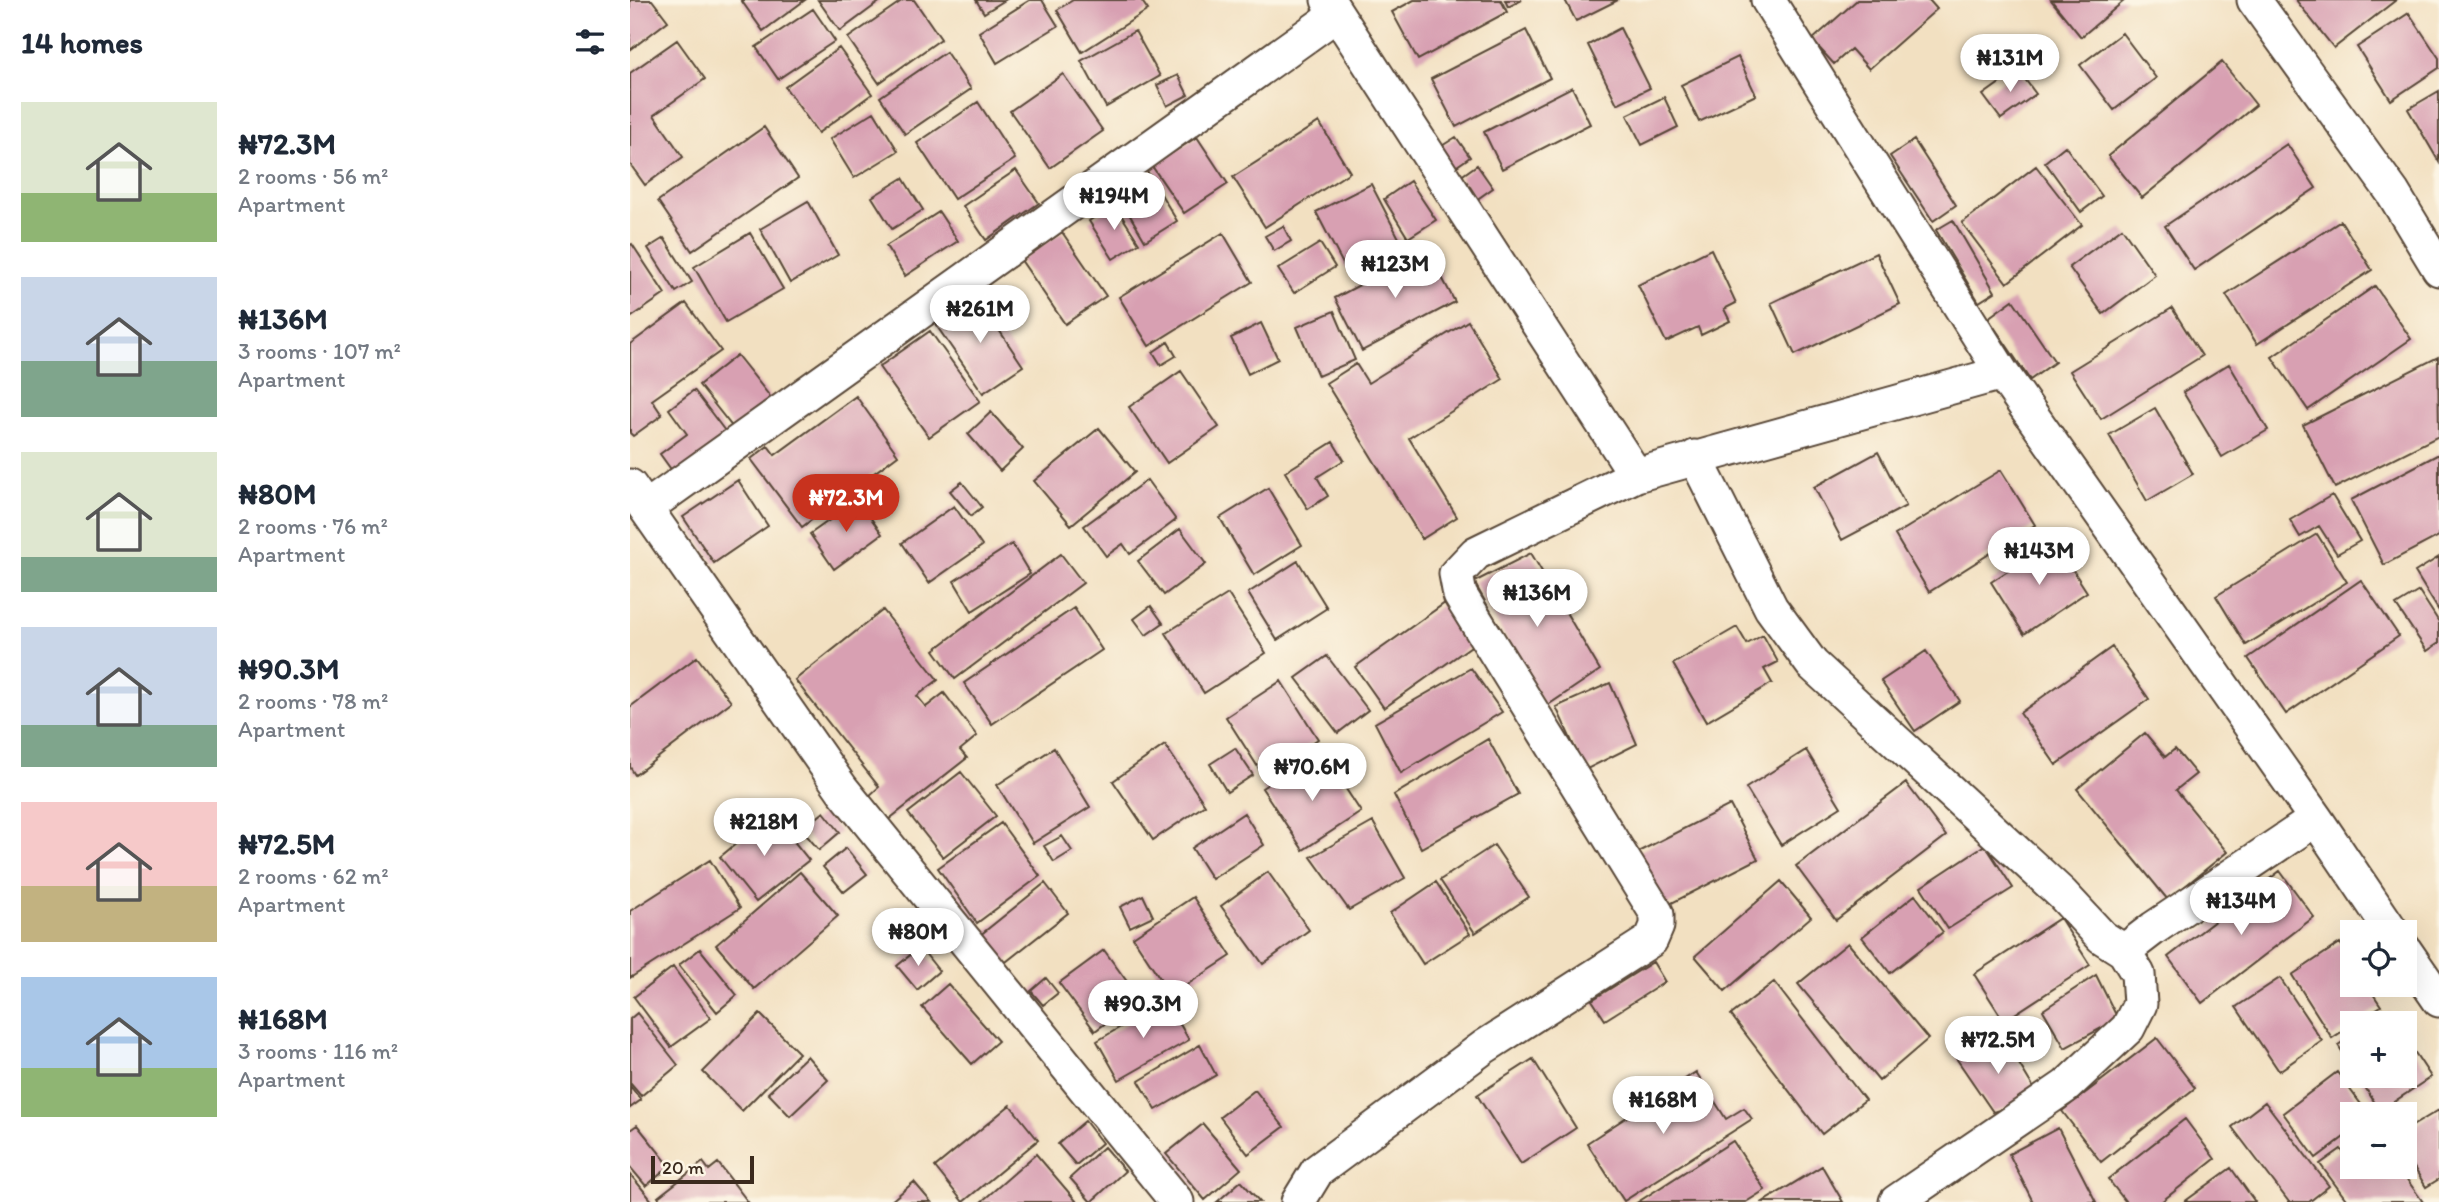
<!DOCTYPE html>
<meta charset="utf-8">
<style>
body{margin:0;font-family:Itim,sans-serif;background:#f6f6f7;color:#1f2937;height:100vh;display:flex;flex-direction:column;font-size:26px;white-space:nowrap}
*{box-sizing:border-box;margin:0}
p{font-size:23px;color:#747a83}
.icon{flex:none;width:38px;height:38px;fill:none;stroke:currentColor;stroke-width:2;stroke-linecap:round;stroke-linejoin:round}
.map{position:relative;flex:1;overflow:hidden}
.drawer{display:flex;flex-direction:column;background:#fff;width:630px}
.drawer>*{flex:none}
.buttons{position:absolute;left:1710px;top:920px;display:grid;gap:14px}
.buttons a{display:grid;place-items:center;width:77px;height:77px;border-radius:0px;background:#fff;box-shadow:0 7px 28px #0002;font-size:35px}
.scale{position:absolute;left:21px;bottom:18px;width:103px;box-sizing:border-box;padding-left:7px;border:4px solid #3b2a1e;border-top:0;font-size:19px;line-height:24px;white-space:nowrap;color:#3b2a1e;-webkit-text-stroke:5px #fcf5e5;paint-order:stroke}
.price{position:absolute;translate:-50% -60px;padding:0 16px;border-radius:24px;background:#fff;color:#222;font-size:23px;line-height:46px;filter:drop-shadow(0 2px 4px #0008)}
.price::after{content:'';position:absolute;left:50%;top:42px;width:21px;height:16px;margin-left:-10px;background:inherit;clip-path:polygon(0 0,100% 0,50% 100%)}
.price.active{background:#c8321e;color:#fff}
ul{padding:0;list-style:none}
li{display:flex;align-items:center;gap:21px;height:175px;padding:0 21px}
li span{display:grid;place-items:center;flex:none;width:196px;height:140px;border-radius:0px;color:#555}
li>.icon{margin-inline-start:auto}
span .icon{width:84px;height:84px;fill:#fffc;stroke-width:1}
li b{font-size:30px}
h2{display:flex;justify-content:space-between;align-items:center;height:84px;padding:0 21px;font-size:30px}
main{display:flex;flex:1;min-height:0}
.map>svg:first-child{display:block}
.building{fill:#d8a0b2}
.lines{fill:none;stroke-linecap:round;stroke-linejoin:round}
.minor-casing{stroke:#564536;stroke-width:37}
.minor{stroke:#fff;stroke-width:33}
</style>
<main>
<section class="drawer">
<h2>14 homes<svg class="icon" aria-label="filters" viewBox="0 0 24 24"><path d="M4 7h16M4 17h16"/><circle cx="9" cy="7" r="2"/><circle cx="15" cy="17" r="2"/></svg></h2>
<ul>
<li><span style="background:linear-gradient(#dfe7d0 65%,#8fb573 0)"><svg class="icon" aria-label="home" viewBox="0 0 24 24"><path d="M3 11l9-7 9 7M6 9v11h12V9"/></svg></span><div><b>₦72.3M</b><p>2 rooms · 56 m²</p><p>Apartment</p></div></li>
<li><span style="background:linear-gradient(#c9d6e8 60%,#7fa58c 0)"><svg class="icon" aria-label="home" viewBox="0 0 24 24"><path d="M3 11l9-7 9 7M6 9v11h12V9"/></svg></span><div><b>₦136M</b><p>3 rooms · 107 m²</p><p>Apartment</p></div></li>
<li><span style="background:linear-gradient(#dfe7d0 75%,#7fa58c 0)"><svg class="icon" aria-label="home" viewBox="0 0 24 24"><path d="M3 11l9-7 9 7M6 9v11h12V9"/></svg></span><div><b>₦80M</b><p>2 rooms · 76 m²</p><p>Apartment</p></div></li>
<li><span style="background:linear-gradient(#c9d6e8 70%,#7fa58c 0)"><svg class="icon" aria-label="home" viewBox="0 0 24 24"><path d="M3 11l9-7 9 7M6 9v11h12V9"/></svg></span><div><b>₦90.3M</b><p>2 rooms · 78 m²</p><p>Apartment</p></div></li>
<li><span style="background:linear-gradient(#f6c9c9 60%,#c2b280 0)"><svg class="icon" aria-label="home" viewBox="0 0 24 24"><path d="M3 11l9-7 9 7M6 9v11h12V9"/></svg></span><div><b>₦72.5M</b><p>2 rooms · 62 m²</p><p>Apartment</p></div></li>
<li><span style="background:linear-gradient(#a9c7e8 65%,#8fb573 0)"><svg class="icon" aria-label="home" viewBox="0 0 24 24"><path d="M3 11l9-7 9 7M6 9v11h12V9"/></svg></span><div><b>₦168M</b><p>3 rooms · 116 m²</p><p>Apartment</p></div></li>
</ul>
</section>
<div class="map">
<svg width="1809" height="1202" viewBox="0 0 1809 1202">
<rect width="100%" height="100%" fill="#fcf5e5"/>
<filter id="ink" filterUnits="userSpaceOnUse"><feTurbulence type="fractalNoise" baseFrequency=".0143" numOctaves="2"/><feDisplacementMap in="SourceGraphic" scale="14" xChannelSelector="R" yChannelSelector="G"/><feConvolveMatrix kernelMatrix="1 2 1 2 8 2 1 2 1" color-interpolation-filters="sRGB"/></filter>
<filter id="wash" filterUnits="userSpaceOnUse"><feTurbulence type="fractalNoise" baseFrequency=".00686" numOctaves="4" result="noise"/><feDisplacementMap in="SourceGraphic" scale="28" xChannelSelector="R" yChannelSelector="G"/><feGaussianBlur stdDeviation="1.57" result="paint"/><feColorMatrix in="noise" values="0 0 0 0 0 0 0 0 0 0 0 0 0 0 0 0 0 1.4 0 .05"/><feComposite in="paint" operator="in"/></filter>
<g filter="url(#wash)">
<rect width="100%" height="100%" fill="#f2e0c1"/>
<g id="blocks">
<path class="building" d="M0,0H22L38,21L0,50Z
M111,0H175L133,31Z
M188,0H252L210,31Z
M273,0H284L311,39L249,83L218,38Z
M346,0H375L354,13Z
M400,0H412L428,26L367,63L349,32Z
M443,0H511L518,10L452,52L427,10Z
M784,0H871L877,12L788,60L762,12Z
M875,0H892L878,7Z
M935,0H988L946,21Z
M1227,0H1299L1307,9L1239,69L1221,49L1204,64L1182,40Z
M1421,0H1495L1451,37Z
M1666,0H1766L1704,48Z
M183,9L205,41L148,79L126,47Z
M1779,13L1809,58V68L1761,100L1727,47Z
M990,28L1020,88L987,104L958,45Z
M896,30L920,78L826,127L801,79Z
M505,31L530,76L476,107L451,61Z
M1492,33L1526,78L1484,110L1450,65Z
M47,40L75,79L24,115L53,157L15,185L0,164V73Z
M209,48L242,94L188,133L155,87Z
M316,52L341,89L275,134L250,97Z
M1108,57L1126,95L1069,122L1051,85Z
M1592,62L1626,105L1512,198L1478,156Z
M1388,70L1406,94L1371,119L1353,95Z
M433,74L473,131L420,168L380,111Z
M548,75L558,95L537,106L527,85Z
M942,87L960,124L872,169L854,132Z
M1809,91V162L1778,109Z
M1034,97L1048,127L1012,145L997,115Z
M348,102L385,159L324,199L287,143Z
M244,112L268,151L224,178L200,139Z
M689,122L720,172L635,227L603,177Z
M134,127L168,178L62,251L28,201Z
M567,137L598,184L554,213L522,166Z
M826,137L840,157L821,170L807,149Z
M1284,140L1326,205L1303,221L1260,156Z
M1657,144L1686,188L1564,270L1535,226Z
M1435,146L1472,196L1451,212L1415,162Z
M847,165L863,188L846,200L830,177Z
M1406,166L1452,225L1377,283L1332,223Z
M386,170L409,203L356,240L333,206Z
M517,171L547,221L515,241L485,190Z
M273,178L293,210L262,229L242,197Z
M780,181L806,220L778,238L754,199Z
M741,184L770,240L715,268L686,212Z
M178,201L208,255L160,283L130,229Z
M484,204L509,243L483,259L459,221Z
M309,212L328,241L275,276L256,246Z
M1323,220L1365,292L1349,302L1306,230Z
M1711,221L1742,270L1627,344L1596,295Z
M653,226L661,241L644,251L635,236Z
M1492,228L1525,275L1473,314L1439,267Z
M432,232L476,296L435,324L391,260Z
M120,233L153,289L96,322L64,267Z
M593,233L622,282L519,346L489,297Z
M34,238L62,282L46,292L18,248Z
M690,243L705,267L664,293L648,269Z
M2,244L35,294L0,318V245Z
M797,249L825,302L732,351L705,298Z
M1081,249L1106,303L1094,309L1100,321L1071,335L1068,327L1036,342L1008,285Z
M1246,253L1270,304L1165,355L1141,303Z
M1745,286L1781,339L1678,410L1642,357Z
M347,297L393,366L353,393L306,325Z
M1383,300L1425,362L1400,380L1358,318Z
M56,303L91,351L22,400L32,415L3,436L0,433V344Z
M1542,308L1572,356L1471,419L1440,371Z
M704,311L725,360L688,376L667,327Z
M838,321L873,379L779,438L827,517L792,539L696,383L726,364L738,383Z
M631,323L648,359L618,374L601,338Z
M300,331L350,401L299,437L249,367Z
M538,342L546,356L531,365L523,352Z
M107,355L146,404L108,434L69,385Z
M1808,357L1809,436L1705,488L1673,425Z
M1599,364L1638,430L1592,457L1553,392Z
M551,371L589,427L537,463L499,407Z
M64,390L101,439L48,479L30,454L57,434L39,409Z
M226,396L268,455L172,527L121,459L138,446L145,455Z
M1525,408L1563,474L1517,501L1479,435Z
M361,412L393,449L370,471L338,434Z
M469,428L505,472L441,525L404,481Z
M703,442L714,460L687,477L698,496L678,509L655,472Z
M1248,452L1276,506L1212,540L1184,487Z
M1809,454V536L1754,565L1721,500Z
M1371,470L1405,525L1299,592L1265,535Z
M108,480L138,526L84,563L53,517Z
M517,480L546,520L500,554L493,544L476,556L454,526Z
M332,482L352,507L341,516L320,491Z
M638,488L672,545L624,575L590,518Z
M1702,495L1730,541L1707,554L1689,526L1670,537L1660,520Z
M228,500L252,534L204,569L180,534Z
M324,506L352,546L299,583L272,543Z
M550,529L576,564L534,595L508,561Z
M1687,534L1717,582L1616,645L1586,596Z
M1424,541L1457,592L1394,634L1361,582Z
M382,544L400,574L342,611L324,581Z
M901,553L970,670L915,707L844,582Z
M431,554L453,583L325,679L304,650Z
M1809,557V611L1785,572Z
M668,561L697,608L647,640L618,593Z
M1731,580L1769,636L1656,714L1618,658Z
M1789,591L1809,622V643L1797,651L1766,605Z
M598,594L636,653L574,693L536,633Z
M815,603L844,644L754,708L725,667Z
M521,606L533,623L516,635L504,619Z
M444,608L472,650L362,724L334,683Z
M253,610L308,680L287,696L296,707L314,693L347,736L330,750L337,758L258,820L239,796L249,787L165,680Z
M1107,627L1117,644L1133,635L1148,662L1134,669L1142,683L1076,722L1043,664Z
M1482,647L1519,699L1426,765L1390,713Z
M1296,651L1330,701L1285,731L1251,681Z
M697,656L738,710L708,733L666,678Z
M67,657L101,702L5,775L0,767V707Z
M841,668L872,712L771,773L745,723Z
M651,681L688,739L633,775L596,717Z
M980,683L1007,744L955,770L926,707Z
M1515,733L1535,757L1545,749L1566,774L1546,790L1597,852L1538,900L1447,789Z
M858,739L888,794L791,848L764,795Z
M535,745L575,805L523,840L483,781Z
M424,748L460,807L403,843L367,785Z
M605,748L623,775L597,792L580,764Z
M1176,750L1211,807L1151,845L1116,788Z
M695,757L731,812L673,850L632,788L654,774L659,781Z
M331,772L366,816L313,857L278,813Z
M1276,783L1316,836L1206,920L1166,866Z
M1100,805L1128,859L1030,909L1002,855Z
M194,812L210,832L189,850L172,830Z
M614,813L634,845L582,879L562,848Z
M142,814L179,860L126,902L90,857Z
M743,822L775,878L719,910L681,857Z
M371,823L410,876L347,923L308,868Z
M432,836L442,851L424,862L414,846Z
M864,845L899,897L845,933L810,880Z
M1355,845L1383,888L1318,929L1291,887Z
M216,848L237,874L214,892L193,867Z
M80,860L110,908L0,978V911Z
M1650,871L1684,917L1572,1003L1538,957Z
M170,872L208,916L124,989L86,945Z
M638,872L679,930L633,964L591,906Z
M1151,881L1181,917L1095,991L1065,956Z
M806,882L840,934L793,964L760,913Z
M415,883L438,913L372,965L349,936Z
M513,895L523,916L500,927L490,907Z
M1285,895L1313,932L1260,973L1232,937Z
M563,897L601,956L541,995L503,937Z
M1430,918L1460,965L1374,1021L1344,974Z
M1218,943L1298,1039L1249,1081L1168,984Z
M1710,943L1722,961V985H1737L1751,1006L1702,1038L1662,975Z
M290,947L309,971L287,990L267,966Z
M70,949L107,995L87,1012L49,965Z
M474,950L509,998L465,1031L429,983Z
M1023,962L1035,982L975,1020L962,1000Z
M43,967L81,1018L41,1047L4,997Z
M1466,975L1488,1019L1435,1048L1413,1010Z
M416,978L428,993L413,1005L401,991Z
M1650,978L1692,1041L1649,1071L1606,1007Z
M1144,982L1235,1100L1192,1134L1101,1015Z
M318,984L368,1041L342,1064L292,1007Z
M536,1000L559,1040L489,1080L467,1041Z
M1759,1012L1767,1024H1741Z
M7,1013L48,1065L11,1096L0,1083V1019Z
M130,1014L169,1053L112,1111L73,1072Z
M1722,1036V1067L1708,1045Z
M1774,1036L1801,1077L1750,1111L1728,1076H1774Z
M1527,1038L1565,1088L1471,1162L1432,1111Z
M1374,1039L1409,1097L1363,1112L1326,1058Z
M570,1045L586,1075L526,1110L509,1081Z
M177,1056L198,1080L160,1116L138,1093Z
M903,1059L946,1128L891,1164L847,1095Z
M1066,1072L1096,1119L1114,1108L1122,1119L994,1201L957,1143Z
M1707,1072L1739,1115H1722V1131L1686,1158L1653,1113Z
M0,1086L11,1100L0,1108Z
M625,1090L654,1127L618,1154L590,1117Z
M1635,1102L1699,1186L1679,1202H1659L1602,1127Z
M380,1105L408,1140L333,1202L305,1167Z
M1809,1110V1179L1796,1187L1774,1151V1131Z
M1555,1119L1585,1159L1531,1202H1496L1478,1179Z
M455,1121L472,1143L446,1165L428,1144Z
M573,1124L611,1169L575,1200L536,1154Z
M7,1125L40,1166L16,1186L0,1167V1130Z
M1428,1128L1466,1202H1403L1379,1154Z
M1103,1141L1135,1190L1116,1202H1008Z
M474,1147L495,1171L461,1202L440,1178Z
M1711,1149L1717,1158L1722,1154V1167H1768L1793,1202H1718L1690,1164Z
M406,1154L447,1202H351Z
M73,1162L79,1170L88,1163L118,1202H32L28,1197Z
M1192,1166L1213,1202H1133Z
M1601,1168L1625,1202H1554Z
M0,1174L23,1202H0Z
M611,1181L630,1202H587Z
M284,1182L301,1202H260Z"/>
</g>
</g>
<g filter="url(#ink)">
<use href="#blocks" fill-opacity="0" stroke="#564536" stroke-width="2"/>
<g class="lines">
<g class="minor-casing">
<path id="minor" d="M698,0L1006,475L1372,373
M1138,0L1372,373L1686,819L1763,933
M1624,0L1763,193L1809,269
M1065,457L1141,608L1182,664L1432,894L1472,937L1494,951L1524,928L1686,819
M0,486L212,789L547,1202
M16,508L707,14
M1774,949L1809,1000
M668,1202L687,1171L854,1047L1021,940L1027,926V914L830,595L826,574L846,553L1006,475
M1266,1202L1436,1086L1498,1028L1510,1004L1508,974L1494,951"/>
</g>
<use href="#minor" class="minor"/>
</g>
</g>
</svg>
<div class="buttons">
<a><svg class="icon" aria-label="locate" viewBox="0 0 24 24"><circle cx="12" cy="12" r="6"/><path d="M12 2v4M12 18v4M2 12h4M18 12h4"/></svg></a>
<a>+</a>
<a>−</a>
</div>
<div class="scale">20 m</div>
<b class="price" style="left:1380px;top:94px">₦131M</b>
<b class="price" style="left:484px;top:232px">₦194M</b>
<b class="price" style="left:765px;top:300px">₦123M</b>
<b class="price" style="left:350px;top:345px">₦261M</b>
<b class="price active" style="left:216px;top:534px">₦72.3M</b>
<b class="price" style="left:1409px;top:587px">₦143M</b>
<b class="price" style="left:907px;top:629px">₦136M</b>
<b class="price" style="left:682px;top:803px">₦70.6M</b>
<b class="price" style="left:134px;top:858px">₦218M</b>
<b class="price" style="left:1611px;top:937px">₦134M</b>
<b class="price" style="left:288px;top:968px">₦80M</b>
<b class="price" style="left:513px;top:1040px">₦90.3M</b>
<b class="price" style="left:1368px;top:1076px">₦72.5M</b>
<b class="price" style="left:1033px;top:1136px">₦168M</b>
</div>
</main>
